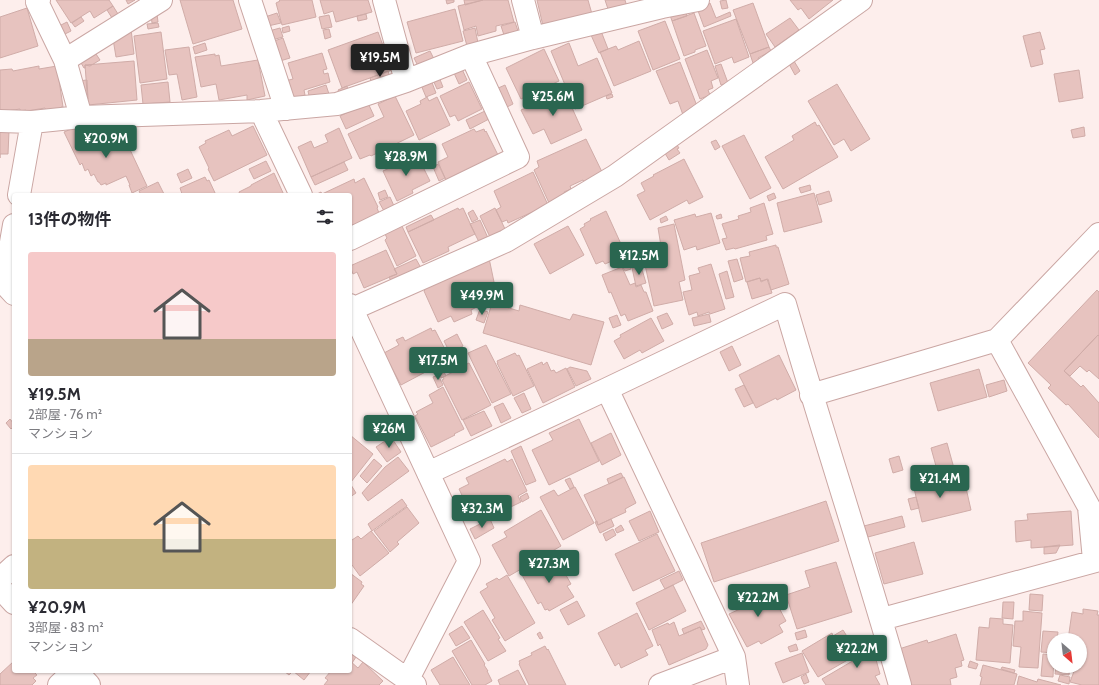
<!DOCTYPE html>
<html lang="ja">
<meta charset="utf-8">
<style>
body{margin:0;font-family:Cabin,"Noto Sans JP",sans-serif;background:#f7f7f7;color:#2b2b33;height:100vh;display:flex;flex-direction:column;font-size:15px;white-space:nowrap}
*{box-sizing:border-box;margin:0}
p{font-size:13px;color:#7c7c81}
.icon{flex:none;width:22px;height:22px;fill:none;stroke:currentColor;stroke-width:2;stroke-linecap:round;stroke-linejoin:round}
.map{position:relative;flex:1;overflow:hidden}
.details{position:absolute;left:12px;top:193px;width:340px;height:480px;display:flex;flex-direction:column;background:#fff;border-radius:4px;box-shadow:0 1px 3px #0004}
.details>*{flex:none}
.needle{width:26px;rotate:152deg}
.fabs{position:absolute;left:1047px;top:633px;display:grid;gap:8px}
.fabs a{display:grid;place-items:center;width:40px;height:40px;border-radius:50%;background:#fff;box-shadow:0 1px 3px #0004;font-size:20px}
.price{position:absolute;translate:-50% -34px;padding:0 9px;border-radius:4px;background:#2a6650;color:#fff;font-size:13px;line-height:26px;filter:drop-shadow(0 1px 2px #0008)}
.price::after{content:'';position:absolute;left:50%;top:24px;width:12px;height:9px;margin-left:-6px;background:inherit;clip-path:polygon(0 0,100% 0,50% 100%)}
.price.current{background:#222;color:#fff}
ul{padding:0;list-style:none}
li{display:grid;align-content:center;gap:8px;height:212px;padding:0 16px}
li+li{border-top:1px solid #e1e1e2}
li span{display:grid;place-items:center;height:124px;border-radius:4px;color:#555}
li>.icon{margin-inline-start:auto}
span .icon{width:72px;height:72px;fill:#fffc;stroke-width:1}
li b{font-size:17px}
h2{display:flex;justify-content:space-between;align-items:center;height:48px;padding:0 16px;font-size:17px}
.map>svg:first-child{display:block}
.building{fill:#e7c3bf;stroke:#d0aca8}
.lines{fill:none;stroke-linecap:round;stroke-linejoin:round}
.street-casing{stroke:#caa6a3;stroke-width:24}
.secondary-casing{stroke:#caa6a3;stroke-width:24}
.street{stroke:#fff;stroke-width:22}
.secondary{stroke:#fff;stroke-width:22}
</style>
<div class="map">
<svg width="1099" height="685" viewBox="0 0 1099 685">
<rect width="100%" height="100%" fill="#fdeeec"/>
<path class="building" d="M56,0H109L113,6L94,18L90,11L71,23Z
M126,0H135L128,4Z
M180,0H233L242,29L193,44Z
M279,0H312L316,17L282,25L276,3L280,1Z
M320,0H368L372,12L336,22L333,11L324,14Z
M446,0H454V2L447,4Z
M464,0H483L465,5Z
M483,0H508L514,22L496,26V31L478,36L476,26L464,30L458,6Z
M537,0H588L592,14L543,26Z
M605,0H625L627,7L609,12Z
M726,0L728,8L722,9L720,1Z
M790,0H833L809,19L801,8L798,10Z
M710,3L716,18L730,12L731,16L704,27L697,8Z
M753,3L769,47L750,54L733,10Z
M113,6L118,14L112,18L107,10Z
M684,6L687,16L672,21L669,12Z
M27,8L38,46L0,58V17Z
M455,9L463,41L416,53L407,22Z
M277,13L281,23L268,26L265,17Z
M694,13L706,46L695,50V52L684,56L672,21Z
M157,14L158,22L152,23L151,15Z
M366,14L367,19L358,21L357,16Z
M329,15L332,27L322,29L319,17Z
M81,17L84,21L75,27L72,23Z
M790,18L799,30L775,47L766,34Z
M736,19L749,57L734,63L732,57L715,64L703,31Z
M665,21L680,59L653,70L638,31Z
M67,22L71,31L63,35L59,26Z
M515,22L518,31L504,35L501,26Z
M158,23L159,27L148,29L147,24Z
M289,26L290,31L283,33L282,28Z
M280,28L283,37L272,40L269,31Z
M475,28L478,43L467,46L463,31Z
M131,29L134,54L116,57L113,39Z
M329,29L331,37L325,39L323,30Z
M601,31L608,49L599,53L591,35Z
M161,32L167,79L140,83L134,36Z
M378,32L392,70L342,88L328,50Z
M1040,32L1045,49L1040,50L1043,64L1031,67L1023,36Z
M283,38L290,58L280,61L274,41Z
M639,41L651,71L614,86L600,52L616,46L618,50Z
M205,43L207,50L195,54L193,47Z
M569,43L578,66L597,58L612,93L575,109L551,51Z
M189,47L197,97L182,100L177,74L169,75L165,50Z
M769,47L771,51L758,58L759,60L753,63L750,54Z
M544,49L559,81L521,99L506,68Z
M707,50L718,78L711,81L713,88L708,90L710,95L700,99L685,59Z
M430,51L434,59L418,66L414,58Z
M322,53L327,69L323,70L324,74L328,73L330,82L304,90L305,95L291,99L285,81L293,79L288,63Z
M96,54L100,60L90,66L85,65V68H84L81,63Z
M215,54V56L219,55L221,66L258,60L265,96L247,100V95L219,100L216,84L201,87L195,57Z
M134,61L137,100L88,105L85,65Z
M794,61L800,71L795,75L789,64Z
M680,62L697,106L683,115L678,101L670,104L656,71Z
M721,64L728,83L721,85L715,66Z
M39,66V69L57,66L63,107H61V108L46,111L45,108L27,111L26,110L20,111V109L0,112V70L12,69L13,71Z
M462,69L467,80L459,84L454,73Z
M1079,70L1083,98L1059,102L1054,74Z
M388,71L390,78L372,84L370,78Z
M439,77L443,87L437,89L433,80Z
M87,80L88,99L84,100L78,81Z
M431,80L436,93L426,97L421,85Z
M168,82L170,102L143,104L141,85Z
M469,82L482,109L458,121L455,115L450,117L440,96Z
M837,84L870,139L851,151L844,139L834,145L808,101Z
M326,85L329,94L310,100L308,91Z
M505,85L513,104L505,108L496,89Z
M347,86L348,91L340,94L338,90Z
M564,90L582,130L551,144L544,129L533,134L521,110Z
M612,94L613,97L607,99L606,96Z
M395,96L414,135L371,156L370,155L360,159L348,134L384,117L378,104Z
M427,97L429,101L437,97L450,125L419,140L406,111L421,104L420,101Z
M368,103L374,116L346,129L340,116Z
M485,111L489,119L470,129L466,120Z
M815,122L817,126L819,125L838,157L783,189L765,157L794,140L792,136Z
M88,126L98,147L118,138L120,142L125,139L147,186L132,193L129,185H130L126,176L106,185V183L101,185L99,182H98L94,174L91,176L88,169L85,171L82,163L80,165L64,132L76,127L78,131Z
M253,126L267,155L214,181L208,169L209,168L199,147L206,143L205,141L229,130L232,136Z
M1084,127L1085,136L1073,138L1071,130Z
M339,128L352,158L311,177L298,147L311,141L314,148L328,142L325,135Z
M474,129L476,132L484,129L485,132L486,131L498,155L446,180L438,162L448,157L442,144Z
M0,131H9L8,154H0V158Z
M744,135L771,188L750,199L722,146Z
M586,139L603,174L585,183L583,180L570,186L571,189L564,192L566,195L549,203L534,170L539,167L537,161Z
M716,140L720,147L715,150L711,142Z
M675,142L679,148L677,149L680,153L669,160L663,150Z
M417,155L430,181L412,190L413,193L397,201L383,171Z
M684,159L703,197L689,204L687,200L650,220L637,195L645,191L641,183L654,176L653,175Z
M266,161L271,171L254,179L249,169Z
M344,162L348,170L315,185L311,177Z
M438,164L445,178L439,181L433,167Z
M188,169L192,178L181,183L177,174Z
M533,172L548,205L508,223L507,220L502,222L496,210L501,207L494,191Z
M274,173L284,195H240L239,192L251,186V185Z
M205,177L207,181L209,180L216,195H179L182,194L180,188Z
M364,178L378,207L377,208L379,213L350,227V195H315L321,192L322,194L354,179L355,183Z
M158,182L164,194L162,195H141L139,191Z
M810,185L811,190L801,193L799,188Z
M385,190L388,197L380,200L378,193Z
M829,191L832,201L819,205L816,195Z
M774,193L776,198L769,201L767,196Z
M814,193L822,222L784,232L777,203Z
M390,197L394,206L384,211L379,202Z
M764,203L773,234L766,236L767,240L735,249L734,248L726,250L722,239L727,238L722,224L739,219L738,216L751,212L750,208Z
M458,208L459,210L463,208L475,234L448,247L449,251L423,263L408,232Z
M495,208L505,229L490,237L480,216Z
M473,210L478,219L472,222L468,213Z
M606,211L626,255L605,264L603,261L596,264L580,229L585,226L584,224L591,220L590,219Z
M711,213L720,243L697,250L696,246L684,250L674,220L695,214L696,217Z
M721,214L722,218L717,219L716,216Z
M431,215L434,220L408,232L406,227Z
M666,216L668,220L661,223L660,219Z
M480,220L488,238L479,242L470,224Z
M401,224L416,256L397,266L385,240L387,238L384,232Z
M674,224L685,280L679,282L683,300L654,306L642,251H644L643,246L654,243L655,247L661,246L658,228Z
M568,226L584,255L550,274L534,244Z
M776,245V247H778L789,284L771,290L768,279L761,281L760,278L746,282L740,258L750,256L749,252Z
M386,250L397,274L364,288L357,272L353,274L350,266Z
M489,258L494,282L486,285L492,299L471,310L472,314L454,322L451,316L438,322L424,291L425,290L424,288Z
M416,259L421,268L391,281L389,277L397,274L394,269Z
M737,259L743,279L734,282L728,261Z
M627,261L631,269L625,271L621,264Z
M711,264L725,309L710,314L709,312L698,316L697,312L689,315L683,292L692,290L689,276L700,273L698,268Z
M641,266L646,283L636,286L632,268Z
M622,267L630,285L635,283L636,287L641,285L644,292H646L653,311L628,321L625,314L621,316L611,292L609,293L602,275Z
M727,271L734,297L726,299L719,274Z
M760,278L761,282L767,279L772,293L752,299L747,282Z
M498,287L508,290L503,303L494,300Z
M1097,290L1099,292V336L1098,335L1064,371L1081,387L1083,385L1099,403V438L1068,404L1066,405L1048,388L1051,385L1028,363Z
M492,303L519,311L520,305L570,320L573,314L604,322L591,365L483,333Z
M480,309L488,312L484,323L476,320Z
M667,313L673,324L662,329L657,317Z
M709,314L711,322L694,326L692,318Z
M617,315L621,325L613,328L609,318Z
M651,318L664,341L642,353L640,350L624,359L614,341L621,337L620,335Z
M431,328L432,331L435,330L450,359L401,385L384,353L399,345L396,340L403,337L405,341Z
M457,334L463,346L450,353L444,341Z
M1098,335L1099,336V379L1089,370L1087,372L1080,366L1070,376L1064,371Z
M486,345L511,394L492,403L468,353Z
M732,346L741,365L729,371L720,352Z
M515,353L517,356L519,355L534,386L513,396L497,363H498L497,361Z
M779,355L796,390L777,400L776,398L756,408L739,375Z
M542,362L543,365L547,362L551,371L554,370L556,373L566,368L575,387L543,403L527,369Z
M469,363L491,405L462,420L442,380L444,379L443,377L455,371L454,370Z
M570,367L587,371L591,379L576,386L567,369Z
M979,369L987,397L938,411L930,383Z
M443,370L446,376L441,378L438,372Z
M438,375L443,385L438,388L433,377Z
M1004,380L1007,391L989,397L986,385Z
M744,385L753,403L744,407L735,389Z
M443,387L464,429L454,434L455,435L431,447L415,416L418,414L416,412L433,403L429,395Z
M524,393L531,409L522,413L514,398Z
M503,403L511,418L501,423L494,407Z
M484,411L492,426L471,436L463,420Z
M10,419L14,424V426L11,429L6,423Z
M579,419L599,461L549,485L532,450L553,440L549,433Z
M611,433L621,455L602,465L591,443Z
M350,435L373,454L351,482L350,481Z
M391,437L401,452L387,462L376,447Z
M947,443L955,472L939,477L931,448Z
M521,446L536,481L526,485L511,451Z
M899,456L903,470L893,473L889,459Z
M398,457L409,471L368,501L362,493L385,467Z
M374,459L382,466L367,483L360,476Z
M505,459L507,462L512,459L527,491L518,496L521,502L490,517L487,511L473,518L459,489L469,484L466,478Z
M621,473L623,477L609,484L607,479Z
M936,473L937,479L913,484L912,479Z
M946,476L949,491L966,488L971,510L922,522L913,484Z
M624,477L636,503L625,509L626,512L598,525L584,495Z
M570,478L574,487L570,489L565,480Z
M351,485L356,493L350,497V486Z
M575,487L594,523L563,540L540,497L554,490L558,496Z
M527,493L529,498L522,502L520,497Z
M916,497L919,508L911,510L908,499Z
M402,499L407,506L372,531L368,524Z
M826,501L839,541L714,582L701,543Z
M407,507L419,523L397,542L399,544L390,552L374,531Z
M541,510L561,546L509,576L492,545L507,537L504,532Z
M650,511L659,532L639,541L629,521Z
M1071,511L1073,545L1031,548V540L1016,542L1015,521L1028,520L1027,514Z
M902,516L905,527L868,537L864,526Z
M490,519L494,528L475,539L470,529Z
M611,519L614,526L600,533L595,522L597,521L598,525Z
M621,525L624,530L617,533L615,529Z
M613,529L616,535L606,541L603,534Z
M371,531L389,553L360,576L352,565L350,566V538L352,540L358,536L361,539Z
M657,534L675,571L633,591L615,554Z
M914,542L923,574L884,584L875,553Z
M1060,545L1056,553L1044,554V547Z
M555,556L571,584L567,586L574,597L549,611L548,609L545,610L541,602L538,604L522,575Z
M836,562L852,612L797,629L786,595L810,587L805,571Z
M350,571L351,572L350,573L362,582L361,584L364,586L350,606Z
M679,571L683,580L665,589L660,580Z
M507,575L535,623L505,641L492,620L495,618L480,592L488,587L486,584L497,578L499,580Z
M673,585L686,611L649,630L636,603Z
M768,587L786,621L779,625L783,632L761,644L759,641L747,647L729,614L740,609L737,604Z
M1030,594L1043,595L1042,611L1029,610Z
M577,601L585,616L568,625L560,610Z
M1003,602H1014L1013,619L1002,618Z
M1083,609L1098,611L1097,615H1099V685H1082L1070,682L1076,666H1080V640H1068L1072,612L1083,614Z
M483,610L500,638L498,639L506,651L488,661L464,622Z
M1023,611L1042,613L1038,668L1019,667L1021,647L1013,646L1015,621H1023Z
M637,613L653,646L645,650L648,655L621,668L619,663L615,666L598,633Z
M990,618L1003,619V624L1013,625L1010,663L976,660L979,627L989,628Z
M701,621L705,629L702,630L700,627L684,634L682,629Z
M674,622L679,636L700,627L708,645L706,649L669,665L660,644L658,646L652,630L668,623L669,625Z
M462,626L470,638L456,646L449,634Z
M805,630L807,637L797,640L795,633Z
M843,630L858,654L818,677L802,651L832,633L833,636Z
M1043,631L1058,632L1057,640H1054V653L1041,652Z
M540,632L543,638L540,639L537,634Z
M956,634L964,660L961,661L962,666L955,668L957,677L950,679L951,685H911L899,649L927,640L928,643Z
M870,638L880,674L875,676L880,685H826L822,679L861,656L858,645L856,647L853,643Z
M471,640L485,664L484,665L488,671H487L492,681L485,685H472L452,651Z
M796,644L798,650L790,652L788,647Z
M545,646L547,650L548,649L566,685H529L519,664L520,663L519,661L532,655L531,653Z
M350,649L358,654L352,663L350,661Z
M802,653L809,672L783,683L775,663Z
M1043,654L1054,655L1053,677L1041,676Z
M453,657L470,685H440L431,670Z
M14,661V671H33L37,675L33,678L36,681L32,685H0V674Z
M350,661L358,668L363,662L383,681L379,685H324L328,680L325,678L331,671H350Z
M970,661L978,664L976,669L968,667Z
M983,665L1017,674L1014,685H980L982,677L980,676Z
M1056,666H1070L1069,675L1055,674Z
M1002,667L1015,670L1014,673L1001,669Z
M518,670L526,685H500L498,680Z
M284,671H311L304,680L293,671L289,675Z
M806,674L809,682L804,684L801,677Z
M1060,675L1070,677L1069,684L1058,681Z
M1019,676L1037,682L1038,679L1061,685H1017Z"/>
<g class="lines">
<g class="street-casing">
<path id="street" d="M39,0L37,2L65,60L81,117
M250,0L286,109
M384,0L406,81
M523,0L533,38
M65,60L161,0
M261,111L301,195
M0,121L32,122L81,117L261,111L337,104L406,81L471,55L533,38L662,7L698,0
M19,195L32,122
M14,225L4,283L14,294
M350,239L518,157L471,55
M350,305L469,561L408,679
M350,310L506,241L615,176L861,0
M997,340L1089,507L1094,560
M607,389L734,657L738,685
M811,395L997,340L1099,234
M428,473L607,389L785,304C822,432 864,558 900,685
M0,579L14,566
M882,619L1099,560
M350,639L415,685
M59,685L74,671
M660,685L734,657"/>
</g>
<g class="secondary-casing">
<path id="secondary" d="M0,588L14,603
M76,671L89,685"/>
</g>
<use href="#street" class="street"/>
<use href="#secondary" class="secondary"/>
</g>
</svg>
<div class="fabs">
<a><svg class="needle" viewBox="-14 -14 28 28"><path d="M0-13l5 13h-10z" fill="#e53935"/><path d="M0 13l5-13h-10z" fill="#7c7c81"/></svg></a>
</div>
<b class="price current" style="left:380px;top:78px">¥19.5M</b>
<b class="price" style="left:553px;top:117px">¥25.6M</b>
<b class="price" style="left:106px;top:159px">¥20.9M</b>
<b class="price" style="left:406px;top:177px">¥28.9M</b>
<b class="price" style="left:639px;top:276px">¥12.5M</b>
<b class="price" style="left:482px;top:316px">¥49.9M</b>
<b class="price" style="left:438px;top:381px">¥17.5M</b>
<b class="price" style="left:389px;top:449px">¥26M</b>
<b class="price" style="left:940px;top:499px">¥21.4M</b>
<b class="price" style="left:482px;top:529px">¥32.3M</b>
<b class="price" style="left:549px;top:584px">¥27.3M</b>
<b class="price" style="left:758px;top:618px">¥22.2M</b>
<b class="price" style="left:857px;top:669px">¥22.2M</b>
<section class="details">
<h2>13件の物件<svg class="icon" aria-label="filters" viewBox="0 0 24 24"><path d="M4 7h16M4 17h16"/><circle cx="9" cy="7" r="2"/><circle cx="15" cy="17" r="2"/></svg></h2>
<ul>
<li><span style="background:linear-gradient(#f6c9c9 70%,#b9a48a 0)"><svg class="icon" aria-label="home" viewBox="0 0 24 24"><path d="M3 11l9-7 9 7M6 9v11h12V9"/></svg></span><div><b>¥19.5M</b><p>2部屋 · 76 m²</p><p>マンション</p></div></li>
<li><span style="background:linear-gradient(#ffd9b3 60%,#c2b280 0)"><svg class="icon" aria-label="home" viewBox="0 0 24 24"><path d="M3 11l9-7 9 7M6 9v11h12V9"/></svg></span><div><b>¥20.9M</b><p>3部屋 · 83 m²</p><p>マンション</p></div></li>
</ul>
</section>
</div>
